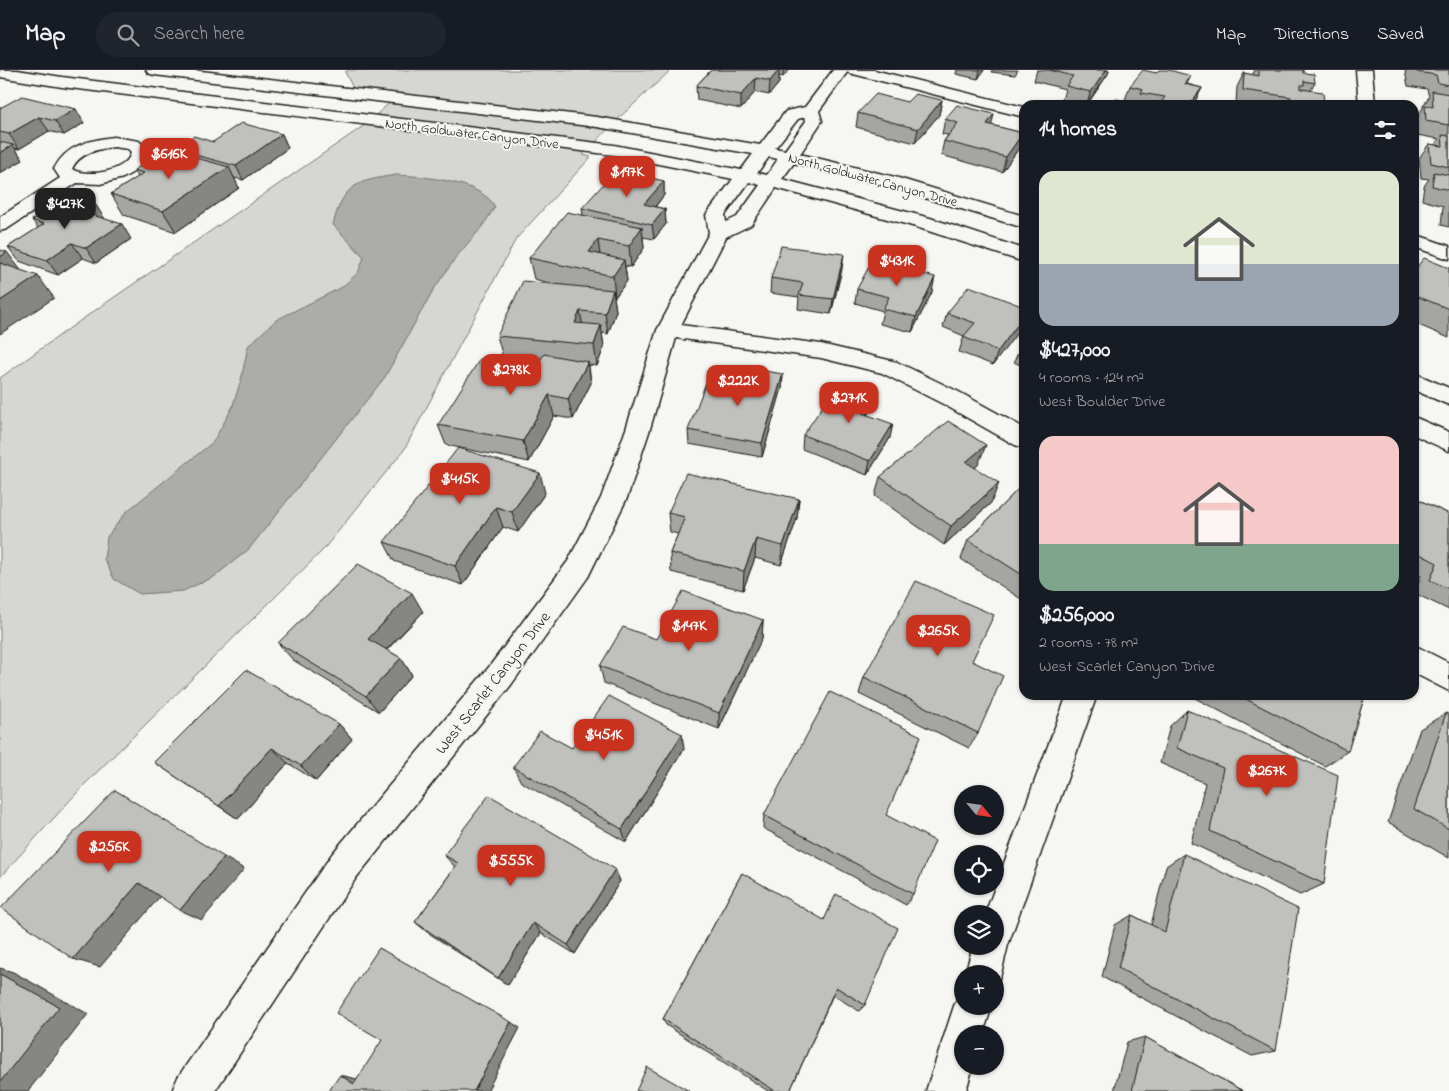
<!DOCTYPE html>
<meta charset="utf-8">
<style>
body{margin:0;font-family:"Indie Flower",sans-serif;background:#20242c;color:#f1f3f6;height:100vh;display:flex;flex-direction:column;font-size:19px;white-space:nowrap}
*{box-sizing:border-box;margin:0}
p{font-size:16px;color:#9ea1a6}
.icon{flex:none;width:28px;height:28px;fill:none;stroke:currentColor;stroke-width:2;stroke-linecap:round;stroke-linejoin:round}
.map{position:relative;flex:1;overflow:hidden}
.drawer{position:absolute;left:1019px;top:30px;width:400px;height:600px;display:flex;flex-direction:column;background:#171b24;border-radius:15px;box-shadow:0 1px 4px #0004}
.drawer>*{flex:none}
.needle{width:32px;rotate:119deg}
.buttons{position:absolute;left:954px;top:715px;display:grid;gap:10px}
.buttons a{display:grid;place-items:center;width:50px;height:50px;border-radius:50%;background:#171b24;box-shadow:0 1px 4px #0004;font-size:25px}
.price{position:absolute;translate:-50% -42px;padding:0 11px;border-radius:10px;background:#c8321e;color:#fff;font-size:16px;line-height:32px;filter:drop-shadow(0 1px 2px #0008)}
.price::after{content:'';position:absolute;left:50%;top:30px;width:15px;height:11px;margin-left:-8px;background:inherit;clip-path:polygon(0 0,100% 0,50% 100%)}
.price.on{background:#222;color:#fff}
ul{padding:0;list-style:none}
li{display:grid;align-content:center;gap:10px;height:265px;padding:0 20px}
li span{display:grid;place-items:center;height:155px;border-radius:15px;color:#555}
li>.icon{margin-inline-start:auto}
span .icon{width:90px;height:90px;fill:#fffc;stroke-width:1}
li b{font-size:21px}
h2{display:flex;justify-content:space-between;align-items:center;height:60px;padding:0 20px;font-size:21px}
header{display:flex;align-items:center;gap:30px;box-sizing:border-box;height:70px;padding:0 25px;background:#171b24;border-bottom:1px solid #363941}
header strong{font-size:24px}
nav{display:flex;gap:28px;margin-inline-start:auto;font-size:18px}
.search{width:350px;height:45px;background:#20242c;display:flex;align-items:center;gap:12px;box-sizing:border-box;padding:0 18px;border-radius:28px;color:#9ea1a6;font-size:19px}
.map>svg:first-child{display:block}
.green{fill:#d6d6d2;stroke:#797977}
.water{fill:#acaca9;stroke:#727271}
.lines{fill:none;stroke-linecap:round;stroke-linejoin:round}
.minor-casing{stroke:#1c1c1c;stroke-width:3}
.minor{fill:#f6f6f2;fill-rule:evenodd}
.wall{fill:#a5a5a3;stroke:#1c1c1c}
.shaded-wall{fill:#868684;stroke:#1c1c1c}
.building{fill:#c0c0bd;stroke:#1c1c1c}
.labels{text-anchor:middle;stroke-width:4;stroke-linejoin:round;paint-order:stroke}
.far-street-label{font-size:14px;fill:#1c1c1c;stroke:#f6f6f2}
.street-label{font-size:16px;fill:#1c1c1c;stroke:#f6f6f2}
</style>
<header>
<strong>Map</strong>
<div class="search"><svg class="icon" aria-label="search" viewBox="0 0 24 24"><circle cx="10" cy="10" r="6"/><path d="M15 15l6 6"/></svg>Search here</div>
<nav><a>Map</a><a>Directions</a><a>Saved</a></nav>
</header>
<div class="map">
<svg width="1449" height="1021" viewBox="0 0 1449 1021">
<rect width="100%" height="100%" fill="#f6f6f2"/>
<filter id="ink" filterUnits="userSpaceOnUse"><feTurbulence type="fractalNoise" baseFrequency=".02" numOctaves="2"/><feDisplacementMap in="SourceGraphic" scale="10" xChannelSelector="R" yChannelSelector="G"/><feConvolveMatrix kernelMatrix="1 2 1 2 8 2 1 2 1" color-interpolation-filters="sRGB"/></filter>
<g filter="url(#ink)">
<path class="green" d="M349,0H671L621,46L583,85L591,87L516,169L404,380L323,480L85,714L0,807V308L84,248L362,57L400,24L354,20L345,2Z"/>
<path class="water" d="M396,105C422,106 482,111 495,137L482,157L457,186L432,222L385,307L249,479L214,507L183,521L140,524L114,509L104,489L107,467L126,442L213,372L232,338L241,310L248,276L276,250L342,217L358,203L364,187L333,155C343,114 357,111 396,105Z"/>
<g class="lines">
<g class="minor-casing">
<path id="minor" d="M0,0H17L62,7L614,75L741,100L753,84L597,57L154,5L148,3L146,0H192L597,47L760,75L786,41L805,37L833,0H874L1024,37V47L849,3L848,1L819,41L822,51L800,84L895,107L1024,146V158L882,115L794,93L782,109L930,148L1024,179V192L916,157L776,118L751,155L726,167L681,255L821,274L897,292L959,322L1024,358V378L1015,375L943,334L882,303L821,288L676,268L650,359L627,428L588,507L511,615L356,808L215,1021H172L178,1007L332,784L489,597L568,491L601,428L626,359L657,260L709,163L706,145L733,109L614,85L62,17L0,7ZM805,47L806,51L785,80L775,78L798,49ZM769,87L778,89L767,105L757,103ZM749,112L760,115L737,147L726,152L725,145Z
M1356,0H1372L1375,35H1359Z
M114,67L139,71L149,81L148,88L137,100L123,108L100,114L77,113L7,159L0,161V147L60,108L54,99C66,75 89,70 114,67ZM114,77L128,79L131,82C128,102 87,108 72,99C79,83 98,79 114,77Z
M1414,164L1449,176V189L1414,177Z
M1414,303L1449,318V335L1414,320Z
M1414,347L1449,362V381L1414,365Z
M1414,575L1449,593V621L1414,603Z
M1067,625H1097L1008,875L1001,904L995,917V904H965L973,876H995V844H985Z
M962,922V936H992L983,964H962V996H973L966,1021H926L954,936L960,923Z"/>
</g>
<use href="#minor" class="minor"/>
</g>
<path class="wall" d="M711,0H790L783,7L779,6V13L769,25L755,22L741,39L697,30L696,16Z
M957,0H984L978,9L956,4Z
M992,0H1018L1015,5L991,2Z
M1037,0H1109L1108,4L1087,35H1081L1062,30L1065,19L1034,11Z
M1255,0H1303V3L1315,13L1311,20L1324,35H1243L1236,34L1237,17L1244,3L1252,5Z
M1406,0H1449V157L1441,155L1443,136L1422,130L1424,116L1429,109L1421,108L1419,88L1429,74L1435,75L1439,69L1417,65L1416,49L1423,38V36L1429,27L1427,19L1408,16L1405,1Z
M1156,3L1191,6L1187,14L1202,18L1193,35H1136L1137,33L1125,30L1130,16Z
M942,30L939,45L915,73L856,57L858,43L907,32Z
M0,38L84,53L64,65L49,61L19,79L15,78L23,90L0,103Z
M945,49L991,55L1023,63L1019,78L1002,102L941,85L944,71L948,65L942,64Z
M282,64L288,78L243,110L234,108L239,118L176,162L124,145L111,124L138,107L134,100L175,82L174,79L213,72Z
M1024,90V103L1020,102Z
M664,111V125L655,137L665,139L666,154L654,169L643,167L644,178L631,197L625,196L627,211L615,227H614L616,241L608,264L602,263L604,277L597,296L589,295L591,313L573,349L554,346L529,392L446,375L438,355L535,298L540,291L503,287L497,266L557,215L534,209L529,188L583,145L582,138Z
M95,134L104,149L131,169L96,193L83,188L58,205L19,191L8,177L38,158L32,150Z
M1449,198V268L1414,253V201Z
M842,199L831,244L798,239L799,227L770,223L771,208Z
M857,219L932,222L912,262L880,254L883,241L855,233Z
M1024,237L993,295L959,282L964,266L943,257L947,243Z
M1024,274V297L1014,292L1020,278Z
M783,304L782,318L762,387L689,374L688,360L740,315Z
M870,341L867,345L890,368L867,405L802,379L803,365Z
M978,395L975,398L991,433L944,475L875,426L880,407Z
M1024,413V531L961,489L968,470Z
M545,423L518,462L503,457L463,515L394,491L384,472Z
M799,429L797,448L781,495L755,488L743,520L671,502L670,483L678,464L670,462L668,443Z
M1417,429L1449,444V540L1414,523L1421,506L1414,502V432Z
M423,542L387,580L401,588L412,605L379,642L293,590L278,573Z
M763,550L762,568L719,659L604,613L600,596L656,569Z
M972,591L978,663L969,678L859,624L864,607Z
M1189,625H1365L1348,681L1325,696Z
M1187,640L1324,814L1300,825L1191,773L1205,713L1160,693L1170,656Z
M1446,643L1449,645V788L1388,752L1420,659Z
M339,654L352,669L316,711L288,693L238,749L154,692Z
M572,678L684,679L626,772L521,712L513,697Z
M764,745H886L913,824L906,835L763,758Z
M1184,784L1276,981L1252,986L1102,907L1115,855L1132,845L1151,855L1166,796Z
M444,785L615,799L620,811L575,884L541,863L508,915L427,862L415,852L455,797Z
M742,803L865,935L859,941L833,925L790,1021H768L666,955L663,949Z
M1145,967L1243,1021H1114L1127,972Z"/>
<path class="shaded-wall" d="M779,0V13L769,25L770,11Z
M783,0H790L783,7Z
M980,0H984L978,9Z
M1106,0H1109L1108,4L1086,35L1091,22Z
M756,8L755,22L741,39V25Z
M1202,18L1193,35H1189Z
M942,30L939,45L915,73L918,59Z
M76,39L84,53L64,65L55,51Z
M994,44L991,58L987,54Z
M39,47L49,61L19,79L9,64Z
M1023,63L1019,78L1002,102L1006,87Z
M282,64L288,78L243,110L236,96Z
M13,75L23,90L0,103V83Z
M229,97L239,118L176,162L163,141Z
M664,111V125L645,149L644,134Z
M95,134L105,149L92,157L82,142Z
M665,139L666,154L654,169L652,155Z
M122,154L131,169L96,193L86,178Z
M642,157L644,178L631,197L629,176Z
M598,170L601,191L589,182Z
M72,173L83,188L58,205L47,190Z
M7,182L23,203L0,199V187Z
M844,184L842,199L831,244L833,229Z
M624,190L627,211L615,227L613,206Z
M38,206L54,228L0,264V231Z
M935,207L932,222L912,262L916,247Z
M613,220L616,241L608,264L605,243Z
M580,241L584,262L575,253Z
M1024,246V254L993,295L998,281Z
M601,255L604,277L597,296L594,275Z
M588,292L591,313L573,349L568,329Z
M783,304L782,318L762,387V373Z
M549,325L554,346L529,392L523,371Z
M873,327L870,341L859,357L862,343Z
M893,354L890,368L867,405L870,391Z
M986,375L978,395L959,412L966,392Z
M540,403L545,423L518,462L512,442Z
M999,413L991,433L944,475L951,456Z
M799,429L797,448L781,495L783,476Z
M496,437L503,457L463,515L455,496Z
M756,469L755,488L743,520L744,501Z
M412,523L423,542L380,586L368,569Z
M763,550L762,568L719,659V643Z
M401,588L412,605L379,642L366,626Z
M339,654L352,669L316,711L301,696Z
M682,664L684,679L626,772L622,759Z
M272,678L288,693L238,749L219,736Z
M224,787L244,799L202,850L180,840Z
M615,799L620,811L575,884L568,875Z
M139,813L162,824L100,897L73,889Z
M533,853L541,863L508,915L498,908Z
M0,898L13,902L88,944L28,1021H0Z
M511,952L520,958L487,1021H474Z
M340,1005L357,1009L371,1018L354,1014Z"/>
<path class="building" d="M711,0H779L770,11L756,8L741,25L696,16Z
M1050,0H1106L1091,22L1066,16L1073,6Z
M1143,0L1156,3L1159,0H1169L1191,6L1185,14L1202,18L1189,35H1159L1165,27L1141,23L1143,19L1130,16Z
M1259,0H1303V3L1314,4L1315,13L1304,11V15H1301V19L1323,22L1324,35H1298L1291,34V27L1243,20L1244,3L1259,6Z
M1416,0H1449V15L1438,13L1436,5L1417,2Z
M1432,21L1449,24V55L1426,51L1425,35L1433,37Z
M876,24L907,32L915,24L942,30L918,59L858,43Z
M22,26L76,39L55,51L39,47L9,64L0,62V38Z
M1116,29L1136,34L1135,35H1113Z
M957,35L994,44L987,54L1023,63L1006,87L944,71L958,53L945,49Z
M241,53L282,64L236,96L174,79L194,66L213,72Z
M1442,65L1449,66V97L1431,93L1429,74L1443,76Z
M0,72L13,75L0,83Z
M167,80L229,97L163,141L111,124L144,103L134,100Z
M616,100L664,111L644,134L665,139L652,155L582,138Z
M1434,102L1449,105V120L1432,116Z
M71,127L95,134L82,142L122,154L86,178L72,173L47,190L8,177L44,154L32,150Z
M567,142L642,157L629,176L598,170L589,182L624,190L613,206L529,188Z
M781,176L844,184L833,229L799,225L803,213L771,208Z
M0,180L7,182L0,187Z
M1424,188L1449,198V239L1414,225V201Z
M872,191L935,207L916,247L883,239L889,227L857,219Z
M0,193L38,206L0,231Z
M523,211L613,220L605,243L580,241L575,253L601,255L594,275L497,266Z
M969,216L1024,237V246L998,281L963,267L975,253L947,243Z
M1024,274V279L1020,278Z
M544,284L588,292L568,329L549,325L523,371L438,355L480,289L535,298Z
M746,298L783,304L762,373L688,360L707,310L740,315Z
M838,314L873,327L862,343L893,354L870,391L803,365Z
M948,351L986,375L966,392L999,413L951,456L880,407Z
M458,378L540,403L512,442L496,437L455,496L384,472Z
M686,403L799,429L783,476L756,469L744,501L670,483L685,447L668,443Z
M1024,413V506L968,470Z
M1417,429L1449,444V519L1430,510L1437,493L1414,481V436Z
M358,494L412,523L368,569L401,588L366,626L278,573Z
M916,511L994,545L972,591L1003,606L978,663L864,607Z
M683,521L763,550L719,643L600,596L623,557L656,569Z
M246,600L339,654L301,696L272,678L219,736L154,692Z
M830,622L921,666L886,745L935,771L913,824L764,745Z
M1238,625H1365L1348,681Z
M609,626L682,664L622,759L513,697L540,661L572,678Z
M1187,640L1338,705L1324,814L1210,761L1223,698L1177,678Z
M1446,643L1449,645V759L1414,739Z
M115,720L224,787L180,840L139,813L73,889L1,838Z
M489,725L615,799L568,875L533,853L498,908L415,852L458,793L444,785Z
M1184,784L1298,839L1276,981L1118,898L1132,845L1165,862Z
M742,803L824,850L836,824L898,858L865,935L836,917L790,1021H775L663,949Z
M379,878L511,952L474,1021H329L340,1005L354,1014L382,970L336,943Z
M0,904L59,937L0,1012Z
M1145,967L1243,1021H1132Z
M647,997L689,1021H636Z"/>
</g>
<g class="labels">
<g class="far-street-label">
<text transform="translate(472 63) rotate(7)" y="5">North Goldwater Canyon Drive</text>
<text transform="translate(873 109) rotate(15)" y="5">North Goldwater Canyon Drive</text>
</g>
<g class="street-label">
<text transform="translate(492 612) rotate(-52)" y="6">West Scarlet Canyon Drive</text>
</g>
</g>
</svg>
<div class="buttons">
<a><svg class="needle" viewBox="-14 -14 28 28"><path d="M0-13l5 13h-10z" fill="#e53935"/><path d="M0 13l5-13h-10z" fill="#9ea1a6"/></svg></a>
<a><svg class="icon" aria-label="locate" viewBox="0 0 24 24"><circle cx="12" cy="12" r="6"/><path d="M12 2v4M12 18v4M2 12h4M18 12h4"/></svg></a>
<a><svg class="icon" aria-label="layers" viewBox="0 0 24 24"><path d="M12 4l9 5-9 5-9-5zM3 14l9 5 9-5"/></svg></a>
<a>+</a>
<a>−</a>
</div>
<b class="price" style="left:169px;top:110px">$616K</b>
<b class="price" style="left:627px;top:128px">$197K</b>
<b class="price on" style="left:65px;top:160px">$427K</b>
<b class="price" style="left:897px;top:217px">$431K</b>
<b class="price" style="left:511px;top:326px">$278K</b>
<b class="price" style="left:738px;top:337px">$222K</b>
<b class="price" style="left:849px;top:354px">$271K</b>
<b class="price" style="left:460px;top:435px">$415K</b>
<b class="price" style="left:689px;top:582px">$147K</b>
<b class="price" style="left:938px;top:587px">$265K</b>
<b class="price" style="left:604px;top:691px">$451K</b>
<b class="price" style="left:1267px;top:727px">$267K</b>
<b class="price" style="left:109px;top:803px">$256K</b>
<b class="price" style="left:511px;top:817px">$555K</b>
<section class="drawer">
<h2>14 homes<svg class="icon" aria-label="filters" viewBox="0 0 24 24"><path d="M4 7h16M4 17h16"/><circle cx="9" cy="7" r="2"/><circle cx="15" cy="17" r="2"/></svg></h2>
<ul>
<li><span style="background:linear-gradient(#dfe7d0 60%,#9aa5b1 0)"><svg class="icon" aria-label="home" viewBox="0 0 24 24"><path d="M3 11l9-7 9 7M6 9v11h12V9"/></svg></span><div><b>$427,000</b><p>4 rooms · 124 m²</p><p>West Boulder Drive</p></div></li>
<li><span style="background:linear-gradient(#f6c9c9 70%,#7fa58c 0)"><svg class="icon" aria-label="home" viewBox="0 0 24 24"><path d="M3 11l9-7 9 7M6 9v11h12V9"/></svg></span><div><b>$256,000</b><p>2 rooms · 78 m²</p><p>West Scarlet Canyon Drive</p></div></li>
</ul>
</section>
</div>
